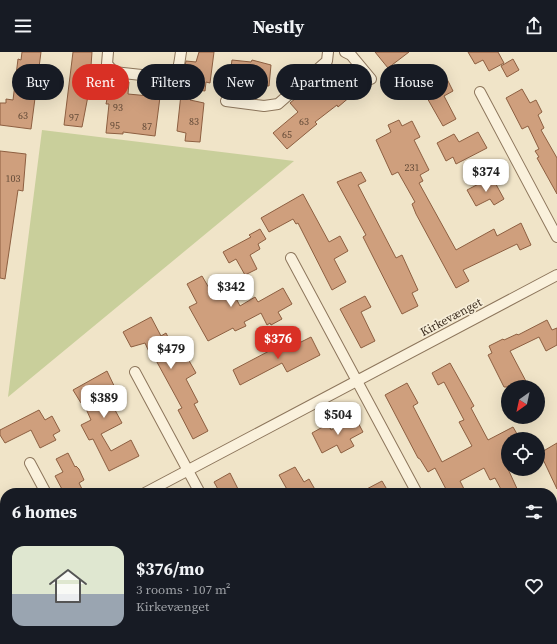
<!DOCTYPE html>
<meta charset="utf-8">
<style>
body{margin:0;font-family:"Source Serif 4",serif;background:#20242c;color:#f1f3f6;height:100vh;display:flex;flex-direction:column;font-size:15px;white-space:nowrap}
*{box-sizing:border-box;margin:0}
p{font-size:13px;color:#9ea1a6}
.icon{flex:none;width:22px;height:22px;fill:none;stroke:currentColor;stroke-width:2;stroke-linecap:round;stroke-linejoin:round}
.map{position:relative;flex:1;overflow:hidden}
.sheet{position:absolute;left:0px;top:436px;width:557px;height:156px;display:flex;flex-direction:column;background:#171b24;border-radius:16px 16px 0 0;box-shadow:0 4px 16px #0002}
.sheet>*{flex:none}
.banner{position:absolute;left:12px;top:12px;width:533px;height:36px;display:flex;gap:8px}
.needle{width:26px;rotate:213deg}
.controls{position:absolute;left:501px;top:328px;display:grid;gap:8px}
.controls a{display:grid;place-items:center;width:44px;height:44px;border-radius:50%;background:#171b24;box-shadow:0 4px 16px #0002;font-size:20px}
.price{position:absolute;translate:-50% -34px;padding:0 9px;border-radius:8px;background:#fff;color:#222;font-size:13px;line-height:26px;filter:drop-shadow(0 1px 2px #0008)}
.price::after{content:'';position:absolute;left:50%;top:24px;width:12px;height:9px;margin-left:-6px;background:inherit;clip-path:polygon(0 0,100% 0,50% 100%)}
.price.current{background:#d93025;color:#fff}
ul{padding:0;list-style:none}
li{display:flex;align-items:center;gap:12px;height:100px;padding:0 12px}
li+li{border-top:1px solid #363941}
li span{display:grid;place-items:center;flex:none;width:112px;height:80px;border-radius:12px;color:#555}
li>.icon{margin-inline-start:auto}
span .icon{width:48px;height:48px;fill:#fffc;stroke-width:1}
li b{font-size:17px}
h2{display:flex;justify-content:space-between;align-items:center;height:48px;padding:0 12px;font-size:17px}
.chip{padding:0 14px;border-radius:18px;background:#171b24;box-shadow:0 4px 16px #0002;font-size:14px;line-height:36px}
.chip.current{background:#d93025;color:#fff}
header{display:flex;justify-content:space-between;align-items:center;height:52px;padding:0 12px;background:#171b24;font-size:18px;font-weight:700}
.map>svg:first-child{display:block}
.green{fill:#c9cf9b}
.building{fill:#cf9f7d;stroke:#8d5f41}
.lines{fill:none;stroke-linecap:round;stroke-linejoin:round}
.minor-casing{stroke:#8d765c;stroke-width:12}
.secondary-casing{stroke:#6f573f;stroke-width:16}
.minor{stroke:#faf1dc;stroke-width:10}
.secondary{stroke:#faf1dc;stroke-width:14}
.labels{text-anchor:middle;stroke-width:3.5;stroke-linejoin:round;paint-order:stroke}
.number-label{font-size:10px;fill:#624a37}
.street-label{font-size:12px;fill:#3d2e20;stroke:#f7eed8}
</style>
<header><svg class="icon" aria-label="menu" viewBox="0 0 24 24"><path d="M4 6h16M4 12h16M4 18h16"/></svg>Nestly<svg class="icon" aria-label="share" viewBox="0 0 24 24"><path d="M12 15V3M7 8l5-5 5 5M5 13v7h14v-7"/></svg></header>
<div class="map">
<svg width="557" height="592" viewBox="0 0 557 592">
<rect width="100%" height="100%" fill="#f0e4c8"/>
<path class="green" d="M42,78L294,109L8,345Z
M557,508V554L552,555V509Z
M557,578V591L513,592L529,587H552V580Z
M307,587H442L426,592H293Z"/>
<path class="building" d="M22,0H41L31,77L0,73V51H6V47L13,48L18,7L21,8Z
M73,0H92L90,28L129,30L128,42L160,45L155,84L123,80V82L106,81L109,52H106L107,47L88,44L82,75L64,73Z
M199,0H214L210,31L206,30L205,39L192,37L194,19L184,18L186,9L196,10Z
M375,0H409L388,16Z
M468,0H498L504,11L489,19L483,8L475,12Z
M513,7L519,18L507,25L501,14Z
M232,8L251,10L252,8L271,13L269,34L229,29Z
M346,20L358,35L349,43L351,44L338,55L337,53L315,70L317,72L287,97L273,81L298,60L290,51L308,36L313,43L319,38L321,40Z
M446,25L453,39L444,44L456,67L443,74L422,37Z
M522,37L530,51L536,48L542,60L538,63L544,76L541,78L557,106V142L537,106L539,105L535,99L539,97L528,74L522,77L506,46Z
M181,42L191,43L190,48L204,51L200,90L185,89L186,81L177,79Z
M399,68L402,74L412,69L420,85L414,88L429,118L420,123L423,129L419,131L456,198L494,177L497,184L521,171L531,193L520,198L517,192L463,218L469,229L456,236L416,162L412,152L415,150L398,120L392,123L376,88L391,80L388,73Z
M478,80L487,96L456,112L453,105L446,109L437,91L454,82L459,90Z
M0,99L26,102L23,139L18,138L5,227L0,226Z
M361,120L366,129L358,133L396,206L402,203L418,238L412,241L418,254L402,262L363,185L366,183L337,130Z
M492,125L504,147L494,153L490,147L476,154L467,138Z
M303,142L329,190L340,184L348,199L334,207L346,230L332,238L298,171L296,172L293,167L269,180L261,166Z
M260,177L266,187L258,192L260,197L250,203L257,217L245,223L236,207L229,211L223,200L251,185L249,183Z
M202,224L209,236L226,227L240,254L255,245L258,250L283,236L292,252L278,260L282,267L271,273L270,271L267,273L261,261L244,270L246,274L235,279L233,276L208,289L189,255L197,251L187,232Z
M365,244L371,255L361,260L375,289L361,296L340,257Z
M151,265L161,284L166,281L172,293L175,291L179,299L183,298L196,321L186,327L198,350L194,352L208,379L193,387L178,358L182,356L152,301L150,302L145,291L131,295L123,280Z
M547,268L552,278L557,276V293L546,299L539,285L510,299L529,335H504L488,303L492,301L489,294L503,287L504,288L517,282L518,283Z
M311,285L320,303L287,320L282,311L240,333L233,318L271,298L270,296L283,289L287,297Z
M450,311L474,354L471,356L488,388L513,375L520,387H508V417L519,441H503L495,426L490,428L484,416L460,429L466,441H448L435,416L428,420L420,407L418,406L385,343L407,331L418,351L413,354L442,410L472,394L459,370L464,368L444,330L438,333L432,321Z
M107,319L118,342L109,347L122,371L101,382L111,399L131,388L139,404L109,419L93,387L89,388L81,373L91,368L83,350L81,351L73,338Z
M39,358L45,368L52,364L60,379L53,383L56,388L40,396L31,378L5,391L0,383V378Z
M355,365L363,380L350,387L354,394L341,401L337,393L322,401L312,381L328,372L331,378Z
M557,391V437L540,401Z
M68,401L75,415L76,414L79,417L84,428L79,431L84,441H64L55,424L63,420L56,407Z
M295,415L304,430L309,427L317,441H289L279,423Z
M230,421L240,441H220L214,430Z
M382,429L389,441H359Z"/>
<g class="lines">
<g class="minor-casing">
<path id="minor" d="M108,0L107,12L114,20L169,26C180,20 179,11 181,0
M345,0L351,3L371,27
M480,40L557,185
M226,49L264,54L278,52L327,9L328,0
M291,206L417,441
M135,320L200,441
M30,411L46,441
M145,441L557,223
M0,516L5,513
M122,587L124,592"/>
</g>
<g class="secondary-casing">
<path id="secondary" d="M552,572L557,570
M490,592L505,587"/>
</g>
<use href="#minor" class="minor"/>
<use href="#secondary" class="secondary"/>
</g>
<g class="labels">
<g class="number-label">
<text x="118" y="59">93</text>
<text x="23" y="67">63</text>
<text x="74" y="69">97</text>
<text x="194" y="73">83</text>
<text x="304" y="73">63</text>
<text x="115" y="77">95</text>
<text x="147" y="78">87</text>
<text x="287" y="86">65</text>
<text x="412" y="119">231</text>
<text x="13" y="130">103</text>
</g>
<g class="street-label">
<text transform="translate(451 265) rotate(-28)" y="4">Kirkevænget</text>
</g>
</g>
</svg>
<div class="controls">
<a><svg class="needle" viewBox="-14 -14 28 28"><path d="M0-13l5 13h-10z" fill="#e53935"/><path d="M0 13l5-13h-10z" fill="#9ea1a6"/></svg></a>
<a><svg class="icon" aria-label="locate" viewBox="0 0 24 24"><circle cx="12" cy="12" r="6"/><path d="M12 2v4M12 18v4M2 12h4M18 12h4"/></svg></a>
</div>
<b class="price" style="left:486px;top:141px">$374</b>
<b class="price" style="left:231px;top:256px">$342</b>
<b class="price current" style="left:278px;top:308px">$376</b>
<b class="price" style="left:171px;top:318px">$479</b>
<b class="price" style="left:104px;top:367px">$389</b>
<b class="price" style="left:338px;top:384px">$504</b>
<div class="banner">
<a class="chip">Buy</a>
<a class="chip current">Rent</a>
<a class="chip">Filters</a>
<a class="chip">New</a>
<a class="chip">Apartment</a>
<a class="chip">House</a>
</div>
<section class="sheet">
<h2>6 homes<svg class="icon" aria-label="filters" viewBox="0 0 24 24"><path d="M4 7h16M4 17h16"/><circle cx="9" cy="7" r="2"/><circle cx="15" cy="17" r="2"/></svg></h2>
<ul>
<li><span style="background:linear-gradient(#dfe7d0 60%,#9aa5b1 0)"><svg class="icon" aria-label="home" viewBox="0 0 24 24"><path d="M3 11l9-7 9 7M6 9v11h12V9"/></svg></span><div><b>$376/mo</b><p>3 rooms · 107 m²</p><p>Kirkevænget</p></div><svg class="icon" aria-label="heart" viewBox="0 0 24 24"><path d="M12 20l-8-8c-3-5 5-10 8-4 3-6 11-1 8 4z"/></svg></li>
</ul>
</section>
</div>
